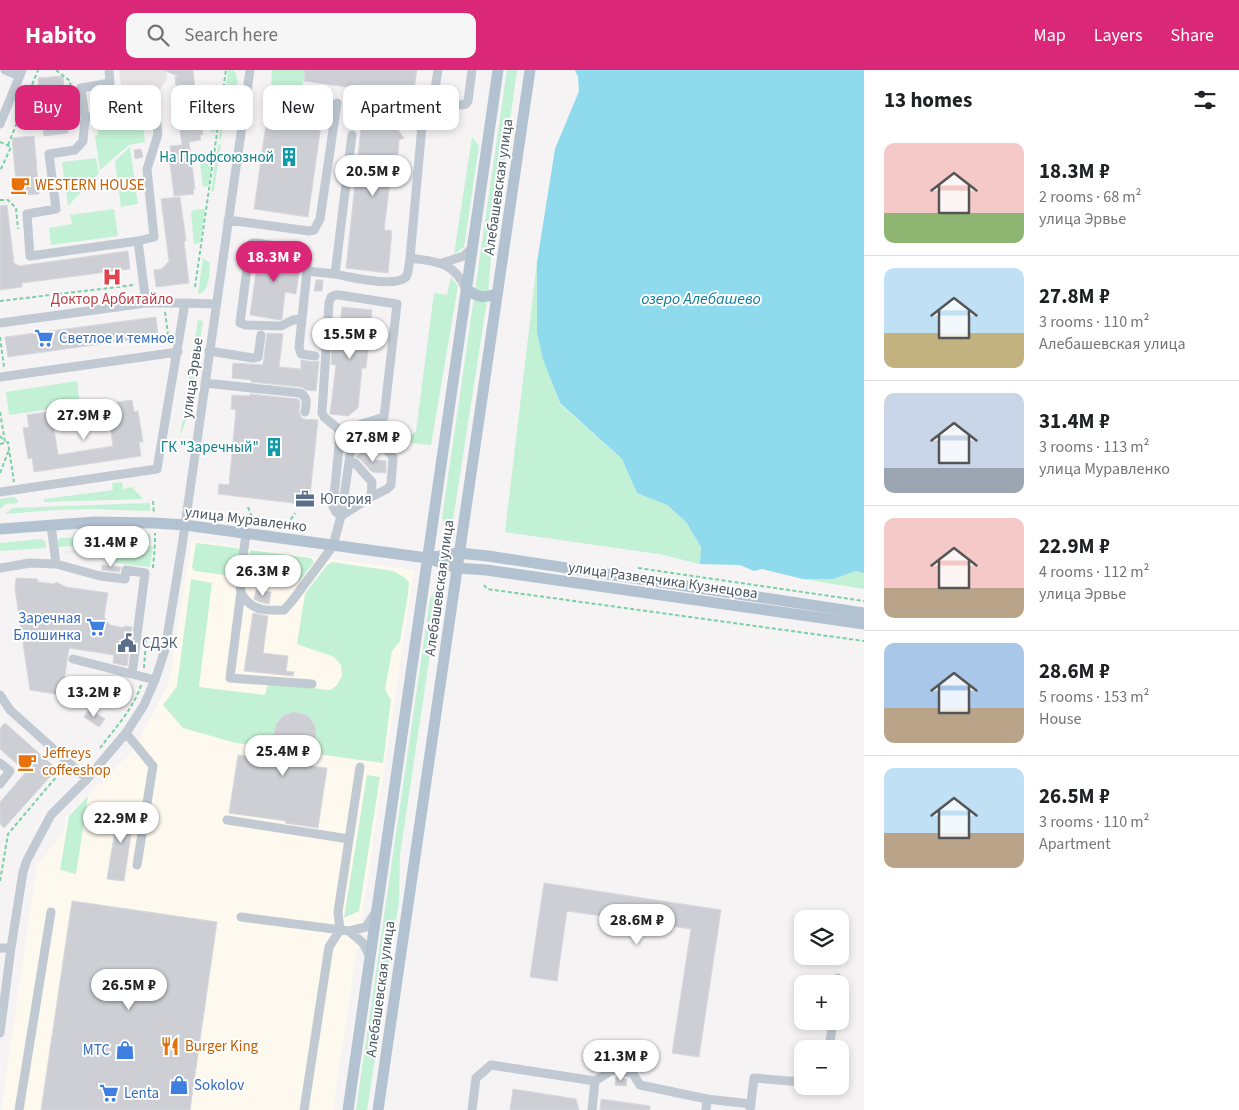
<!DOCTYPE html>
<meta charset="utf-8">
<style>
body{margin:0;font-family:"Source Sans 3",sans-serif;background:#f6f6f6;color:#202124;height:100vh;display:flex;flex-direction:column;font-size:19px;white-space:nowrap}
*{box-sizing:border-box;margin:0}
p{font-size:16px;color:#757577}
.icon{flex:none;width:28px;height:28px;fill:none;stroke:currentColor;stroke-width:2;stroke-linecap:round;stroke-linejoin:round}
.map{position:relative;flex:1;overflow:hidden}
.details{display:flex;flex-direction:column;background:#fff;width:375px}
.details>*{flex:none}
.top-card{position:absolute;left:15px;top:15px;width:475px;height:45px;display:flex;gap:10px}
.tools{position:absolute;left:794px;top:840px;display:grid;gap:10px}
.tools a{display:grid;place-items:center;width:55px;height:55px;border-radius:10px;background:#fff;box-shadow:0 2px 8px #0003;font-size:25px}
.price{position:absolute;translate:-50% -42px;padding:0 11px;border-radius:18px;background:#fff;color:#222;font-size:16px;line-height:32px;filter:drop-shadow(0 1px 2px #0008)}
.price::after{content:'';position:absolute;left:50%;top:30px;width:15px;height:11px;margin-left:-8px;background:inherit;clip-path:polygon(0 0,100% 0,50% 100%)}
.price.current{background:#db2777;color:#fff}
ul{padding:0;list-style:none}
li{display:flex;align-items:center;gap:15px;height:125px;padding:0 20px}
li+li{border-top:1px solid #e0e0e0}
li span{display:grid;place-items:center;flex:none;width:140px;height:100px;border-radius:10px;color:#555}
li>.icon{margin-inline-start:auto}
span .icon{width:60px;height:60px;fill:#fffc;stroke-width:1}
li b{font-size:21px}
h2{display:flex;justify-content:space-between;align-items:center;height:60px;padding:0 20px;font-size:21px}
.pill{padding:0 18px;border-radius:10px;background:#fff;box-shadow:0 2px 8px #0003;font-size:18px;line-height:45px}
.pill.current{background:#db2777;color:#fff}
header{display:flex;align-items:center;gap:30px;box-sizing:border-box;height:70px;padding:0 25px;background:#db2777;color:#fff}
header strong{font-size:24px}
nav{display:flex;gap:28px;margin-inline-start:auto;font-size:18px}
.search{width:350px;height:45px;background:#f6f6f6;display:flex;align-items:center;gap:12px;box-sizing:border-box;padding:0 18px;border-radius:10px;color:#757577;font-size:19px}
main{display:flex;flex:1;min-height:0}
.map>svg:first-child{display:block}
.commercial{fill:#fdf9ef}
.education{fill:#e6e4e5}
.green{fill:#c3f1d5}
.water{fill:#90daee}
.building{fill:#cdcfd5;stroke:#d7d9de}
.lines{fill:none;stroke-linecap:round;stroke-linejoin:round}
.path{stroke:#7ad0a6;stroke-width:2;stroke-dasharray:4 2.5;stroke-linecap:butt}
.minor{stroke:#c1cad2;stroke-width:9}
.major{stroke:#b3c2d1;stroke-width:11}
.labels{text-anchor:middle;stroke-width:4;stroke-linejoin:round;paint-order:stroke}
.culture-label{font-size:15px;fill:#0d838f;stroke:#fff;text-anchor:end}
.food-label{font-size:15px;fill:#c56008;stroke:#fff;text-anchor:start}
.street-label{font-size:15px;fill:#4a5661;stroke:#fff}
.health-label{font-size:15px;fill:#be3a42;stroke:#fff}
.shop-label{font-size:15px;fill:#366cbe;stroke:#fff;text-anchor:start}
.service-label{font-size:15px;fill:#4e5e75;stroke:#fff;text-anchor:start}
.water-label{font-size:16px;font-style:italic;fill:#0c7c9b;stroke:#fff}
</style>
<header>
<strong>Habito</strong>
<div class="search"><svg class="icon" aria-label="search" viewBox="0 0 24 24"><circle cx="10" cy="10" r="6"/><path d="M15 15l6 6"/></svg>Search here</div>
<nav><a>Map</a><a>Layers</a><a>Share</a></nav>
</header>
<main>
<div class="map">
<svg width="864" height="1040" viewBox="0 0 864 1040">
<rect width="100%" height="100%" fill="#f5f3f3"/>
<path class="commercial" d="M192,470L414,500L333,1040H1L37,794L63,765L67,746L132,682L169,613Z"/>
<path class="education" d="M119,0H162L166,1L167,9L149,35L94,42L92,25L122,21Z"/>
<path class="green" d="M228,0H233C240,7 237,13 236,22L228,25L221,70L219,69Z
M272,0H305L302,19L271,15Z
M507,0H517L491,188L488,224L453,450L450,454L444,453L442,448Z
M207,27H221L217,61L211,63Z
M142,49L145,72L129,75L100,100L95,66L98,65L97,56Z
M472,67L479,76L464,177L454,184Z
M221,74L214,121L211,122L218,75Z
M130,77L138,134L121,137L115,91Z
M214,82L209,116L203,117L199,86L201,83Z
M96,88L99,103L68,136L62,92Z
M114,139L118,166L51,175L49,158L72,154L70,145Z
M205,139L200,173L194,174L191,143L193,140Z
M203,188L210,193C209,204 210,222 198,224Z
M537,192V263L559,333L622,389L637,423L667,435L686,452L701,477L700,494L659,484L505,462Z
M451,207L458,216L431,375L401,372L416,361L434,223L447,225Z
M198,250L203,251L190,341L180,366Z
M77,311L80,335L9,345L6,322Z
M122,412L123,419L132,417L143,429L44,432V429L113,420L112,413Z
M14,427L18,430V433L6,434L0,439V429Z
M150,433V441L91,439L55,440L5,444L13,438Z
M85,462L150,464V472L57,477V472L60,468L81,467Z
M41,469L46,472V478L0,481V473Z
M196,473L237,478L240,480L237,503L232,506L195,501L192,498Z
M153,476L150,497L115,493V484L63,482Z
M251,480L311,488L314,492L301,509L294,514L251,509L246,504L248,484Z
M332,492L393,501L404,507L409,512L408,524L400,571L392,581L385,619L391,630L383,693L236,673L183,658L163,635L177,616L191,509L212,513L199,617L265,625L268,613L328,620L332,619L337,615L342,606L341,595L334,587L297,574L305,524L327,495Z
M856,501L864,503V519L803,509H833Z
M432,525L436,526L438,530L400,785L399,831L367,1040H356L430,529Z
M367,705L380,707L359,841L344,848Z
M88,726L76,804L60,800L69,746Z"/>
<path class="water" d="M575,0H864V503L856,501L833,509H803L762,499L754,501L740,495L700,494L701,477L686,452L667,435L637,423L622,389L560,333L543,289L537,263V192L555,79L579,21L578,7Z"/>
<path class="building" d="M163,0H193L196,29H198L203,65H200L201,70L189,72L195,119H193L194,124L174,126L169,85H171L170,76L182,75L176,32L178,31L175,7L178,6Z
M305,0H417L413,26L304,11Z
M63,6L68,63L44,66L38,8Z
M270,26L324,34L308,147L254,139Z
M362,49L392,52L404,68L399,70L397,96L392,95L384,160L392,161L388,203L346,198Z
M34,66L39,124L17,126L12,68Z
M141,79L143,87L135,89L134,80Z
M180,127L186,171H184L189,213L156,217L154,200L162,199L169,191L161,129Z
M7,135L14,193L19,196L128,181L130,199L22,213V217L0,220V136Z
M259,180L301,187L296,224L285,222L282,249L280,250L250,245Z
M316,210H323L322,221H314Z
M342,237L372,240L366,298H362L358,338L348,346L330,344L336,295L331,294L332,277H338Z
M156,247L158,266L8,287L5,267Z
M267,263L283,264L279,297L301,299V290L314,292L319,291L316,321L306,320L301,317L251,312V310L232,308L233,293L263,295Z
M250,324L298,329L300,332L299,342L301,347L303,349L318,350L309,435L218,424L219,414L229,415L236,340L231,339L232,325L250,326Z
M132,330L134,342L138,341L143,372H139L141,386L34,402L32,388L28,389L23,358L29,357L27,345L47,342L49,354L53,353L58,385L113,376L109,346L114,345L112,333Z
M364,381H366L373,390L386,391V403L372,402L360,389L356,387Z
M102,495L121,497L119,502L102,500Z
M16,508L37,509L38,512L54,514L56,512L66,517L108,523L104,547L110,555L124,558V556L132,557L127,596L113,593L114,585L69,578L62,625L30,620L15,519Z
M256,520L271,522L269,534L260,532L254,529Z
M253,543L268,546L263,583L288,586L286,601L294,602L293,606L244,601Z
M89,639L105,649L99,657L84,647Z
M293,642L304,644L309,647L315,656L316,666L311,696L327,698L318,758L285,753L286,751L229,743L238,685L270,690L276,654L283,646Z
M5,653L57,699L4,758L0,754V732L26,702L0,679V658Z
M119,736L135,738L124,811L107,809Z
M544,813L721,840L699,987L672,983L691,859L567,841L557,911L530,907Z
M72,831L217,852L190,1040H41Z
M616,1007L627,1009L626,1016L615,1015Z
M513,1019L576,1029L579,1040H510Z
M601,1029L650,1036V1040H600Z"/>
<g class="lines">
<path class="path" d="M56,0L70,11L75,50
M0,72L11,77L0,101
M8,75L38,0
M0,130H8L16,138L18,159
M195,217L226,0
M0,231L134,215
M165,242L169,272
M0,267L4,297
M0,342L5,372
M0,366L4,371
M0,374L8,372L14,412
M0,403L9,380
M153,431L154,444
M248,437L252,448L289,452L295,443
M153,498L155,474V463
M638,498L864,531
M484,515L487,519L864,571
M144,598L146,570
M100,678C114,660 135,636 141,615
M0,811L8,764L63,699"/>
<path class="minor" d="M5,0L20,6
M109,0L110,13L81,18L85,48L83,71L75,80L49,84L56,139L27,144L30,186L138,171L146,233
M438,0L433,31L436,33L463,35L466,34L468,31L472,0
M85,48L155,39L158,64L147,99L154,167L138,171
M0,54L22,0
M353,54L355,42L358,41L419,50L422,54V56L410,188C437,192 453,191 466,219
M352,65L335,204C349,207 395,218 406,207C409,203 409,193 410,188
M228,150L309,161L314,160L320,149L337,33
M442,193L464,186L472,178
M184,233L216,234
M301,249L293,250L281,256L246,255L240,253L250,175L253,173H257L304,181L307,184V201
M0,253L146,233H184V239L157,399L0,422
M209,281L253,288L258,287L261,265
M315,286L301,284L299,277L307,201L335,204
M0,307L178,282
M205,313L300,323C309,328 306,334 305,342
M357,374C369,375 385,374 393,387L391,415L387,419L371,427L341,446L351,379L353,375Z
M350,393H355L372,412L371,427
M51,455L56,494L100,506L125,509L126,500L145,503L132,604L73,589
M246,463C245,476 238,511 241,522C244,530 252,537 261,539C268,541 276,540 284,540L292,531L333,476L341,446L336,442L333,437L340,366L342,362L346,359L384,347L397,234L339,225H335L331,227L329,233L322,343L324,347L342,362
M0,498L30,493L56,494
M241,521L230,608L312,614
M132,604L155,610
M0,625L10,640L87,709
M126,663L153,696L137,795
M0,693L10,701L0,714
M227,750L349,769
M241,847L349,861L366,857L375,843
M349,861L363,873L370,887
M0,878H11
M837,914L838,908
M0,963L11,878L23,802L27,790L51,745L87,709L126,663L144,635L155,610L165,580L182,476L250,0
M829,979L833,951
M707,1029L751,1034
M19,1040L51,842
M304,1040L329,877L340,860L338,842L360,697
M472,1040L476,1008L491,995L595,1011L614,999L633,1004L640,1015L707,1029L706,1040
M592,1040L595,1011
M750,1040L754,1008L802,1012"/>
<path class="major" d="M466,219C479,228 482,228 497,224
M0,459L95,452L154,453L185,455L427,488L457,498L486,500L864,554
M428,488L459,483L488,486L864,543
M348,1040L498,0
M378,1040L530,0"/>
</g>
<defs>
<g id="building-bare" transform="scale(1.5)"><path d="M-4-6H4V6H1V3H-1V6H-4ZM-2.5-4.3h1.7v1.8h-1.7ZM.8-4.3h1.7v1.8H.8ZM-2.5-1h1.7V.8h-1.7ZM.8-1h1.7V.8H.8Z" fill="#0f9aa8" stroke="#fff" stroke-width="2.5" paint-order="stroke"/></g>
<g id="cafe-bare" transform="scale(1.5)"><path d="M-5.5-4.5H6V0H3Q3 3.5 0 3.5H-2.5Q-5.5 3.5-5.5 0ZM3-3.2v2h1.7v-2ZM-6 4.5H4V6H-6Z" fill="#e8710a" stroke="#fff" stroke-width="2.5" paint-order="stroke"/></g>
<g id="hospital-bare" transform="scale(1.5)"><path d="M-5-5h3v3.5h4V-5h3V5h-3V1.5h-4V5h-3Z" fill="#e0444e" stroke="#fff" stroke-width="2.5" paint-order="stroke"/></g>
<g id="supermarket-bare" transform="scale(1.5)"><path d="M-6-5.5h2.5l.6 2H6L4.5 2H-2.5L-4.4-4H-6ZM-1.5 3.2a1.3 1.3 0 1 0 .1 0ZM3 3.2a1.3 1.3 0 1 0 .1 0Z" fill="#3f7fe0" stroke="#fff" stroke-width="2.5" paint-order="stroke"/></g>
<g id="office-bare" transform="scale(1.5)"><path d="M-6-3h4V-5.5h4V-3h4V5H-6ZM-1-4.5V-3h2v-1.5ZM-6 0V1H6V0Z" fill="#5c6f8a" stroke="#fff" stroke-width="2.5" paint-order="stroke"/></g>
<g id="civic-bare" transform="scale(1.5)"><path d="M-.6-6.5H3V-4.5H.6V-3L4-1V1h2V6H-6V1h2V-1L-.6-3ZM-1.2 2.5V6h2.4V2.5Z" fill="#5c6f8a" stroke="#fff" stroke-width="2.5" paint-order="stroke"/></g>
<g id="restaurant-bare" transform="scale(1.5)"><path d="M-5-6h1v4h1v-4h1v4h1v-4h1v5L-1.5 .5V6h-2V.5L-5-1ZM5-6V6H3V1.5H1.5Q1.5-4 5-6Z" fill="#e8710a" stroke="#fff" stroke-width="2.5" paint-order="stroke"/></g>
<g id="shop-bare" transform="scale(1.5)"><path d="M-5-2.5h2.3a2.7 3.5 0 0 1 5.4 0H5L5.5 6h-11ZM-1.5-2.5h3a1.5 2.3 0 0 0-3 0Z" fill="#3f7fe0" stroke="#fff" stroke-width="2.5" paint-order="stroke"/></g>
</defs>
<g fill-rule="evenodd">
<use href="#building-bare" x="289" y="87"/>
<use href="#cafe-bare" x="20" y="115"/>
<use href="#hospital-bare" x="112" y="207"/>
<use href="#supermarket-bare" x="44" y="268"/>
<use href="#building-bare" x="274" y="377"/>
<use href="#office-bare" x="305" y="429"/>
<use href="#supermarket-bare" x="96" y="557"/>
<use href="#civic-bare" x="127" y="573"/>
<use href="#cafe-bare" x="27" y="692"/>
<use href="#restaurant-bare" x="170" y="976"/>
<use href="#shop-bare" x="125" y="980"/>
<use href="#shop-bare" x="179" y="1015"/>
<use href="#supermarket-bare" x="109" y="1023"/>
</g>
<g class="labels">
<g class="culture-label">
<text x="274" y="92">На Профсоюзной</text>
<text x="259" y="382">ГК "Заречный"</text>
</g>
<g class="food-label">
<text x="35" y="120">WESTERN HOUSE</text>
<text x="42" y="688">Jeffreys<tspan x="42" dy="17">coffeeshop</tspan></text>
<text x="185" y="981">Burger King</text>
</g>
<g class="street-label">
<text transform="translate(498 117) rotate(-82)" y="5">Алебашевская улица</text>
<text transform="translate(192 308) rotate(-82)" y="5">улица Эрвье</text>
<text transform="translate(246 449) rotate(7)" y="5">улица Муравленко</text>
<text transform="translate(663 510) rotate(8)" y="5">улица Разведчика Кузнецова</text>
<text transform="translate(439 518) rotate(-82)" y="5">Алебашевская улица</text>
<text transform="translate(380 919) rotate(-82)" y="5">Алебашевская улица</text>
</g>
<g class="health-label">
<text x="112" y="234">Доктор Арбитайло</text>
</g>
<g class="shop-label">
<text x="59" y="273">Светлое и темное</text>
<text x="81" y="553" text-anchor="end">Заречная<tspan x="81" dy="17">Блошинка</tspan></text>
<text x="110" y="985" text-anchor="end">МТС</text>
<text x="194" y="1020">Sokolov</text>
<text x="124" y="1028">Lenta</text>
</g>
<g class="service-label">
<text x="320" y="434">Югория</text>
<text x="142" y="578">СДЭК</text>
</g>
<g class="water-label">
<text x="701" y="234">озеро Алебашево</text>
</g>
</g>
</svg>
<div class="tools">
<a><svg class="icon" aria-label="layers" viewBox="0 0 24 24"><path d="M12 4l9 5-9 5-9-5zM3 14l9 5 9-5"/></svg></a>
<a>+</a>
<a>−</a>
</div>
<b class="price" style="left:373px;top:127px">20.5M ₽</b>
<b class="price current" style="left:274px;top:213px">18.3M ₽</b>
<b class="price" style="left:350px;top:290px">15.5M ₽</b>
<b class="price" style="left:84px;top:371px">27.9M ₽</b>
<b class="price" style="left:373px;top:393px">27.8M ₽</b>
<b class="price" style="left:111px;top:498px">31.4M ₽</b>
<b class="price" style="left:263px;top:527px">26.3M ₽</b>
<b class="price" style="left:94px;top:648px">13.2M ₽</b>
<b class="price" style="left:283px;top:707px">25.4M ₽</b>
<b class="price" style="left:121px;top:774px">22.9M ₽</b>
<b class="price" style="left:637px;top:876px">28.6M ₽</b>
<b class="price" style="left:129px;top:941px">26.5M ₽</b>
<b class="price" style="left:621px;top:1012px">21.3M ₽</b>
<div class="top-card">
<a class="pill current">Buy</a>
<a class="pill">Rent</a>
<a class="pill">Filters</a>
<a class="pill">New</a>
<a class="pill">Apartment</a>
</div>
</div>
<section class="details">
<h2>13 homes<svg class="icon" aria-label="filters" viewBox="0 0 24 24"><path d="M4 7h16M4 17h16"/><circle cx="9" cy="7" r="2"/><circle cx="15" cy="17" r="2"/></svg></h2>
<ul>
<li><span style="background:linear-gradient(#f6c9c9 70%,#8fb573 0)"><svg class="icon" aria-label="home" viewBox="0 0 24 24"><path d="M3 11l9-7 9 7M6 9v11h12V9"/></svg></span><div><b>18.3M ₽</b><p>2 rooms · 68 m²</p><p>улица Эрвье</p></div></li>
<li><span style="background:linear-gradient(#bfe0f5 65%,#c2b280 0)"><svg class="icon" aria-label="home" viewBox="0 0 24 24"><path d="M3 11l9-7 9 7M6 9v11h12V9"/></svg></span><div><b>27.8M ₽</b><p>3 rooms · 110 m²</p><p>Алебашевская улица</p></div></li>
<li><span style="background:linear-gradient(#c9d6e8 75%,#9aa5b1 0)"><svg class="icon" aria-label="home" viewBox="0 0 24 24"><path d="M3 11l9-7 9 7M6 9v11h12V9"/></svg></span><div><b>31.4M ₽</b><p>3 rooms · 113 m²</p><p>улица Муравленко</p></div></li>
<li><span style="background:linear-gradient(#f6c9c9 70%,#b9a48a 0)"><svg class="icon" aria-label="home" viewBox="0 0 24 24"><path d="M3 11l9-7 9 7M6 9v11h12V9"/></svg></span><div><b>22.9M ₽</b><p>4 rooms · 112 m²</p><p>улица Эрвье</p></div></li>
<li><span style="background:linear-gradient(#a9c7e8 65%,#b9a48a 0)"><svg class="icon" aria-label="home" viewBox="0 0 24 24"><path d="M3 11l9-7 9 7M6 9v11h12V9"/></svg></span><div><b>28.6M ₽</b><p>5 rooms · 153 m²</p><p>House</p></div></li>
<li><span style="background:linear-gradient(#bfe0f5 65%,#b9a48a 0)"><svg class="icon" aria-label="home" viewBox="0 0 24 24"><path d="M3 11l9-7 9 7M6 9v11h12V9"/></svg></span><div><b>26.5M ₽</b><p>3 rooms · 110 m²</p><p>Apartment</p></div></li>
</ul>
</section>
</main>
